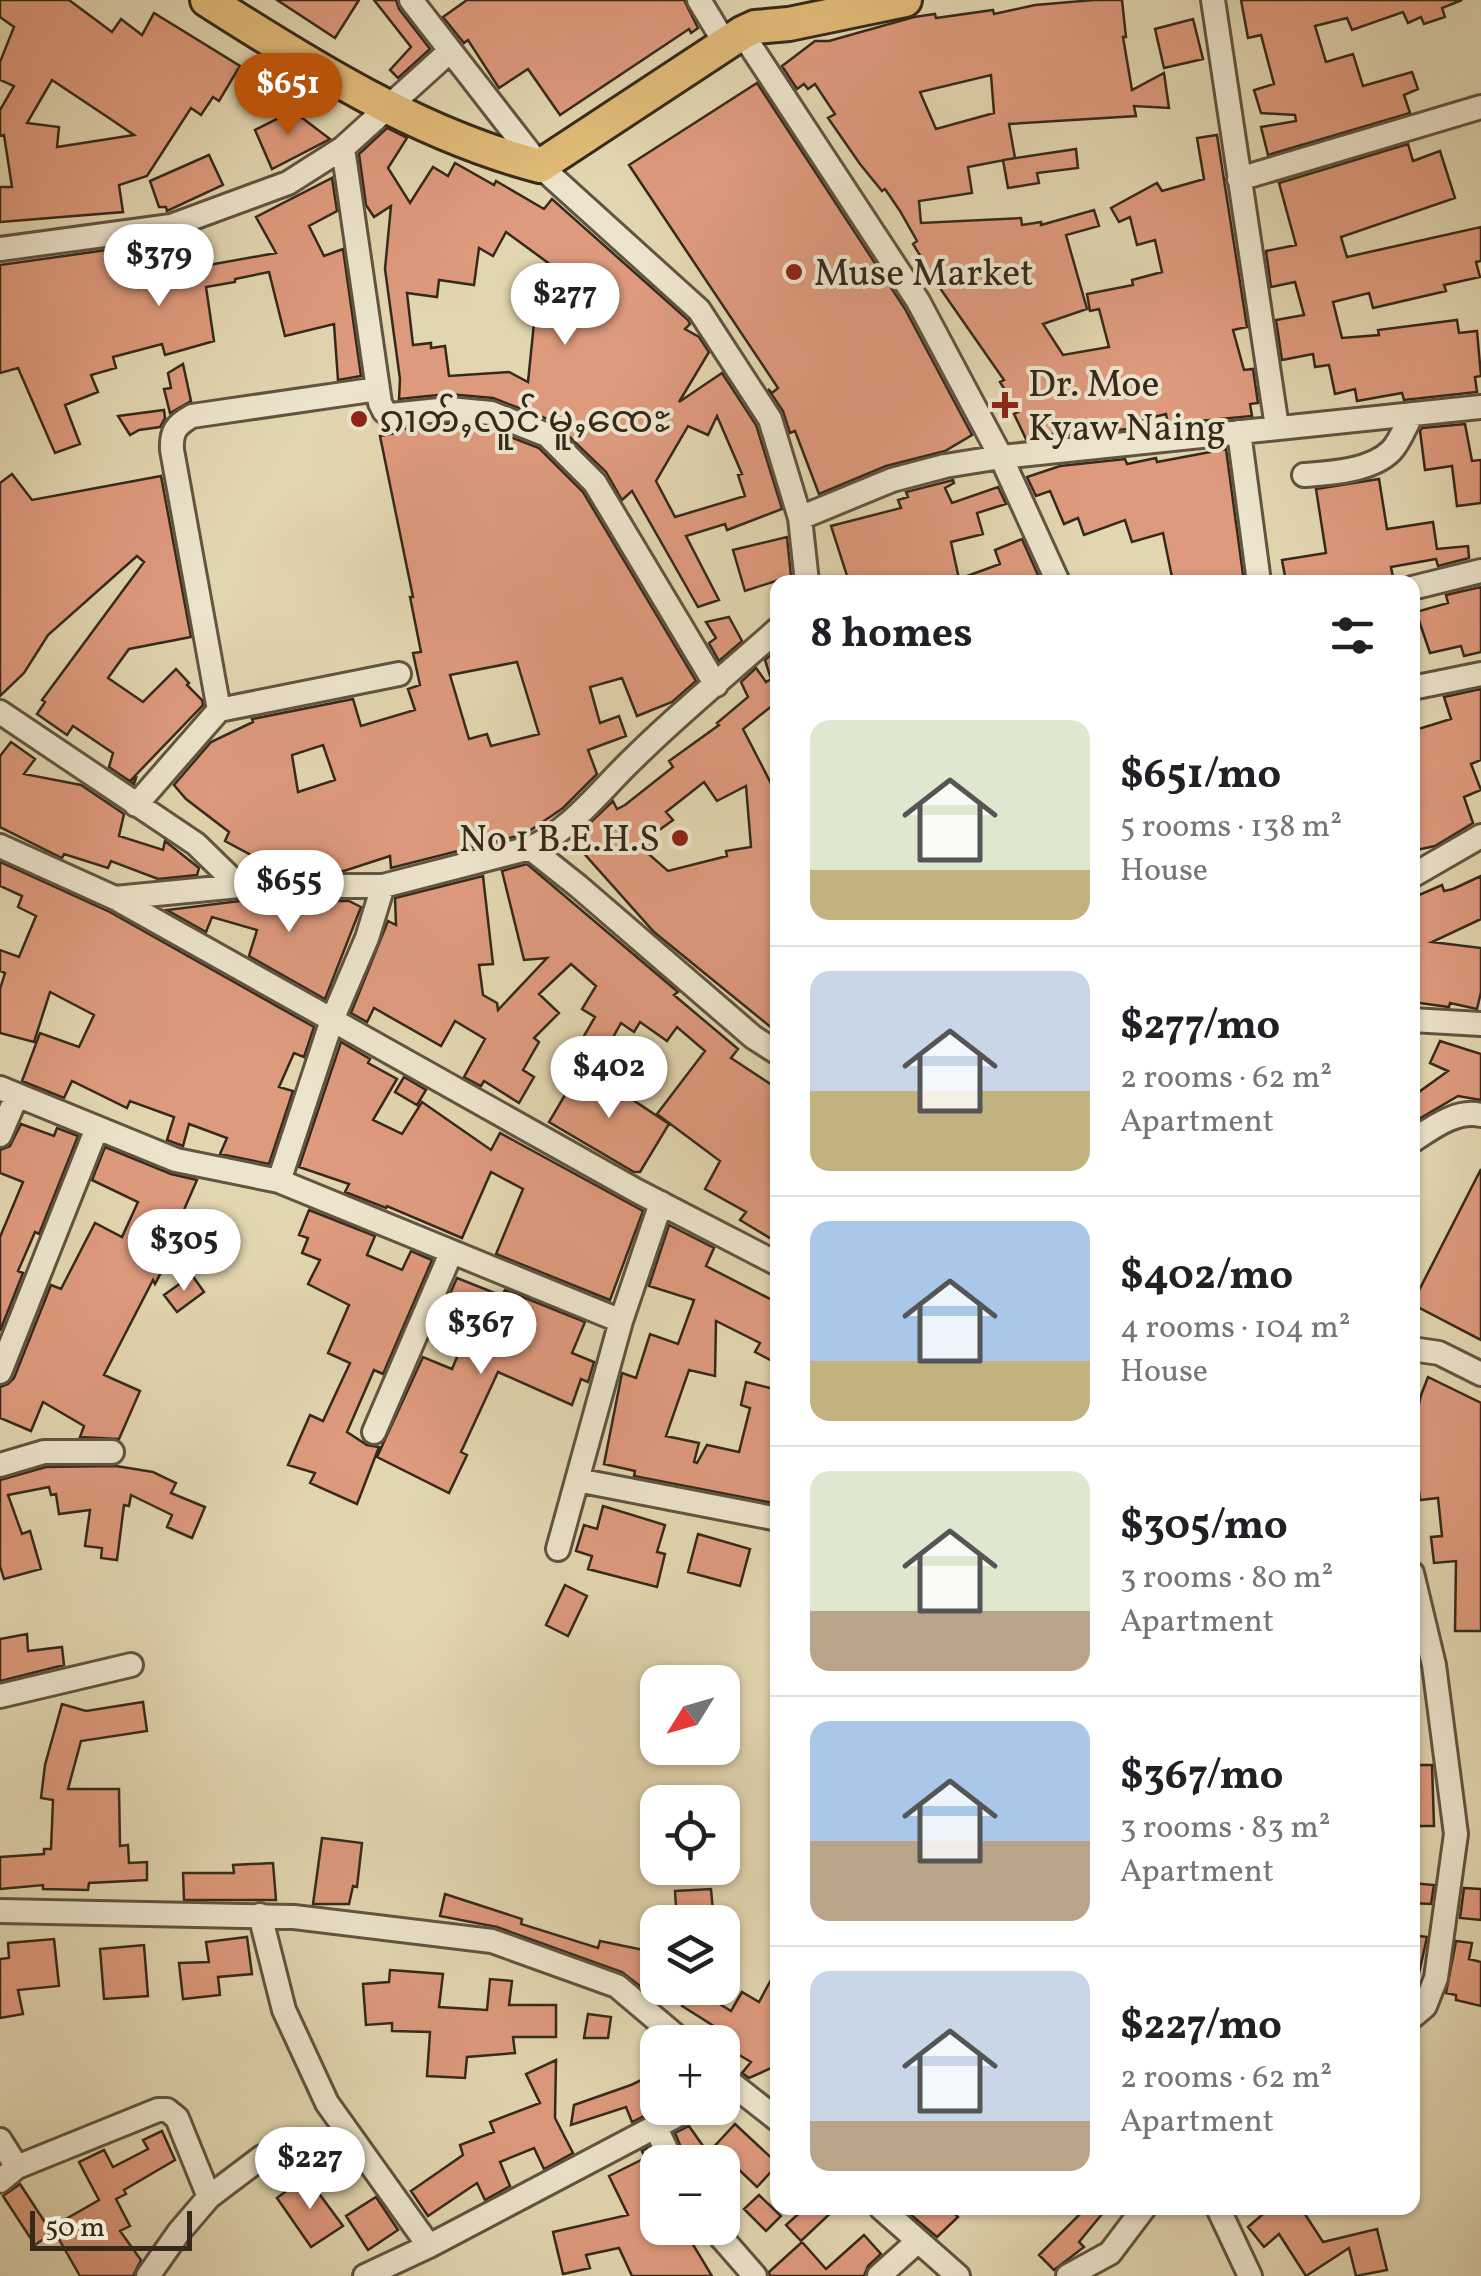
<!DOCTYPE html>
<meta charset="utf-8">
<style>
body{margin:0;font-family:Vollkorn,"Noto Sans Myanmar",serif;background:#f2f2f2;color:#202124;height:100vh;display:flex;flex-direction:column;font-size:38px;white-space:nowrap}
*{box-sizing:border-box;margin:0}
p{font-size:32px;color:#757577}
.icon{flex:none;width:55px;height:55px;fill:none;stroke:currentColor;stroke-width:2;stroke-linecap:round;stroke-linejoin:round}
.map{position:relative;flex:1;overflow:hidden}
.drawer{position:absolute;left:770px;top:575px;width:650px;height:1640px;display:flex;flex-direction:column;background:#fff;border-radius:20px;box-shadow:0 2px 8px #0004}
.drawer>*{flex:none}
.needle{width:65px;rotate:233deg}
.controls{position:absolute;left:640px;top:1665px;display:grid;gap:20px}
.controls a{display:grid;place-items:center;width:100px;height:100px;border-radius:20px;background:#fff;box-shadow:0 2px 8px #0004;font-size:50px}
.scale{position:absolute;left:30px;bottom:25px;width:162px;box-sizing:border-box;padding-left:10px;border:5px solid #36291b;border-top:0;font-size:28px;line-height:35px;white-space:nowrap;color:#36291b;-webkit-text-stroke:8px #ece4cc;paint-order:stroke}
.price{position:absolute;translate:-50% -85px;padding:0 22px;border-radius:35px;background:#fff;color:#222;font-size:32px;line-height:65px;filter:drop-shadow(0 2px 5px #0008)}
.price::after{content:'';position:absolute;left:50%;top:60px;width:30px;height:22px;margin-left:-15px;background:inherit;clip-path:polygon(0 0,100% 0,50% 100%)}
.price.active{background:#b45309;color:#fff}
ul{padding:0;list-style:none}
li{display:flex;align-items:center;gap:30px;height:250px;padding:0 40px}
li+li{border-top:2px solid #e0e0e0}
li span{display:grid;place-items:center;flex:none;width:280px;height:200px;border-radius:20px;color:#555}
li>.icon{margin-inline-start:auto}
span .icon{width:120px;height:120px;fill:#fffc;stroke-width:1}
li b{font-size:42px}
h2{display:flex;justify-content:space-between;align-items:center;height:120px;padding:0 40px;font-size:42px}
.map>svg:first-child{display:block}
.building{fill:#de9a7d;stroke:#36291b;stroke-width:2.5;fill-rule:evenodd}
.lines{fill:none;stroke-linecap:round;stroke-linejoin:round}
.minor-casing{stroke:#615440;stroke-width:28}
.highway-casing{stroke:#36291b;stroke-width:38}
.minor{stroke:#ece4cc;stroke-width:22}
.highway{stroke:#e1bb78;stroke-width:32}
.poi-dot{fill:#8f2418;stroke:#ece4cc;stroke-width:4}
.labels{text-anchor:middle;stroke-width:8;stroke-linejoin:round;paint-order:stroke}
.poi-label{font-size:38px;fill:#36291b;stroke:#ece4cc;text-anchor:start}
</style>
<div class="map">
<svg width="1481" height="2276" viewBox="0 0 1481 2276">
<rect width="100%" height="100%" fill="#e2d6b0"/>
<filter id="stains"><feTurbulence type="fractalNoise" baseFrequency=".002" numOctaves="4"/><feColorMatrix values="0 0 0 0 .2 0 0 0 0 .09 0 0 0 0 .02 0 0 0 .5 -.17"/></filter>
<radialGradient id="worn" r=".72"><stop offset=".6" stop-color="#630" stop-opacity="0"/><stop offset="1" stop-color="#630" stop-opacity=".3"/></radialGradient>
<path class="building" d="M0,0H69L112,32L121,19L142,35L154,13L240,66L219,101L213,97L201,115L191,108L147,176L119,185L123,212L0,222V187H12L4,135L0,136V110L14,86L0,80V62L14,27L0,17ZM52,80L106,116L134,135L57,147L59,127L27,123Z
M277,0H359L335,38Z
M374,0H396L399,9L430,49L398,78L390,70L411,47Z
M467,0H684L698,28L691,33L689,29L560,115L528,69L499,88L468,40L464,43L443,17Z
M1094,0H1122L1126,37H1123L1132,90L1164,73L1169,108L1134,106L1136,116L1009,124L1015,158L968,167L972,193L919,201L921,223L1021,218L1022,225L1041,222V225L1094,210L1099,226L1066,235L1087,309L1043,324L1063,355L1109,347L1099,309L1090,311L1087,294L1133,285L1132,280L1162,272L1155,240L1137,245L1130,217L1119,222L1111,208L1157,183L1162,191L1204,179L1197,138L1217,135L1247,327L1233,330L1244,370L1253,369L1258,403L1250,404L1252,416L1168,424L1166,414L1128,423L1129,429L1064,435L1052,434L1026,439L1014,414L1018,412L1000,382L1004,380L942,291L913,244L917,241L900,211L885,189L882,191L860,164L828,118L835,114L815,84L808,89L804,84L797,89L782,66L815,41H829L914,17L935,14L936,18L993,10L994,14L1035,5ZM991,75L994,113L936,129L920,92Z
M1241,0H1462L1442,8L1445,17L1424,24L1421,17L1408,23L1403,12L1352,30L1347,18L1315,26L1326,62L1353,54L1363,86L1412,72L1418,89L1404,95L1410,113L1268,155L1261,127L1296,121L1295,115L1261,113L1254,90L1274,84L1261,35L1248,38Z
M1193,19L1203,59L1164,68L1155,29Z
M757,83L905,309L972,435L945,451L886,466L819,494L795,431L790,433L783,411L768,389L772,393L778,388L629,165Z
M293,111L330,139L272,169L255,130Z
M387,128L407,138L388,168L410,203L433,167L448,176L455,163L494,185L496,181L544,209L552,199L688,320L690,324L685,329L699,337L709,352L679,402L722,373L756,425L782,509L727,530L725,524L686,536L719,600L698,607L632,491L622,500L606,472L553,421L493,398L448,394L399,399L400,379L385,269L391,206L374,217L366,205L359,154ZM506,232L577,284L539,285L540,324L534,323L528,382L509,372L449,376L445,346L431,348V343L413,345L407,293L437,297L439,280L474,285L479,248L493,256ZM717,416L742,474L738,475L745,496L675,517L656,481L688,426L708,435Z
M1408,144L1413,161L1440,151L1455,198L1341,237L1347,257L1481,227V261L1476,262L1480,277L1444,285L1446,291L1373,308L1369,293L1333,302L1342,338L1379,335L1378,330L1457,320L1459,333L1477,331L1481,376L1475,377L1477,392L1404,400L1402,393L1357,401L1355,389L1335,394L1329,365L1315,367L1313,354L1282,360L1276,320L1304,315L1295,282L1271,287L1266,251L1296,245L1279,183Z
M1076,149L1078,168L1037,173L1039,183L1008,188L1003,160Z
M209,155L223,185L167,211L166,207H159L150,181Z
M332,178L337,211L309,226L324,256L343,249L361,376L338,380L334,324L285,336L269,272L235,279V282L206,287L214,341L165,355L162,344L113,357L116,368L91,375L98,392L65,405L80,444L55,453L18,368L0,373V265L128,247L129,254L134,253L139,288L193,277L192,268L276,253L256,217Z
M183,364L191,401L170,413L164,389L171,388L168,373Z
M164,410L165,418L160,427L139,430L130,435L118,416Z
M449,424L487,428L539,448L583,492L696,681L672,702L637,716L622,678L590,687L600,723L619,716L626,736L588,750L597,774L563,808L525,834L391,868L390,856L344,871H262V861L225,841L229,832L186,799L174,785L211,742L253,722L252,719L353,699L361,726L415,710L408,689L420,685L413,653L421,652L410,597H413L380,436L401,432V429ZM517,662L539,734L491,746L487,734L469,739L450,675ZM323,745L335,780L298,792L292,755Z
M1465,424L1472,461L1481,460V503L1457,506L1452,466L1425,470L1420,431L1422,428Z
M1226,449L1244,582H1173L1163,533L1132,542L1125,520L1084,535L1078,518L1064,524L1050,491L1036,496L1027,477L1060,466L1125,459L1127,464L1156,458L1157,462Z
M12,474L32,500L161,476L191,637L129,649L108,678L143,702L176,669L189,683L187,685L202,700L203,705L130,781L136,778L134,784L109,767L113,753L73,726L67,735L37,714L45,702L42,700L144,562L137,556L48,635L24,673L0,696V483Z
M1379,479L1387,529L1433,522L1437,549L1468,546L1469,558L1438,566L1436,559L1391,567L1394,582H1349L1348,577L1315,582H1286L1282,560L1326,553L1316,489Z
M953,480L954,483L945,488L952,503L998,487L1006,504L977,513L983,534L951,542L959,579L1000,564L995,550L1022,539L1041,582H849L831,526L901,508L898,500L908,497L906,492Z
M787,537L791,576L745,591L733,550Z
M1481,587V652L1464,656L1461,646L1430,653L1416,612L1448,603L1446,595Z
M729,617L742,641L719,661L709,643L716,638L706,622Z
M778,649V701L743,729L778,797V1033L654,932L572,840L613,801L617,809L625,805L673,767L669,761L719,725L717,723L748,697L741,682L756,668L766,682L771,679L765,660ZM704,782L717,801L746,786L751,847L726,851L727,856L668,871L644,850L655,841L651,836L673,820L666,812Z
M1481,689V760L1471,764L1481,790L1464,797L1473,823L1435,846L1412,851V731L1451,719L1444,697Z
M11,742L35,759L24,774L81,785L124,814L119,836L163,850L165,841L199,868L197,875L158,879L111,861L108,868L64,854L62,858L0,827V756Z
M0,862L108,911L314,1027L304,1057L294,1053L279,1087L293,1091L269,1164L220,1154L227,1138L189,1124L183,1146L167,1140L174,1117L130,1101L127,1108L72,1081L64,1098L22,1081L40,1033L79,1047L94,1015L50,992L34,1042L0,1033V989L5,973L0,971V950L19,957L36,916L18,907L22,896L0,886Z
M527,864L678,992L674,995L738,1049L731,1058L778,1089V1243L740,1220L746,1212L705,1189L720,1161L657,1114L705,1051L677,1027L667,1041L640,1022L634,1032L621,1023L596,1068L573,1055L595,1017L582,1009L596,986L571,964L539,994L559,1013L534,1038L539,1042L523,1070L534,1077L519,1103L484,1081L481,1086L464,1077L485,1039L455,1021L441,1046L374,1008L367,1022L351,1013L388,921L396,925L395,898L483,876L493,964L479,965L483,995L497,1003L498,1010L547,958L524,960L502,871Z
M1481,876V919L1432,942L1481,948V992L1477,1009L1450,1003L1449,1007L1412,1002V898L1442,885L1444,891L1453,889Z
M240,901H349L361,907L325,999L249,956L257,930L212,917L206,932L167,910Z
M1440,1041L1481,1054V1100L1458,1096L1412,1123V1097L1448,1071L1430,1063Z
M341,1042L370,1059L368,1063L397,1079L373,1120L402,1134L422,1102L491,1150L500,1133L643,1211L610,1300L496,1254L523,1189L491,1172L462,1238L387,1206L386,1208L345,1192L349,1184L299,1167Z
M582,1066L669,1124L640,1172H634L549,1122Z
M404,1077L426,1090L417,1105L395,1092Z
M21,1124L54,1136L57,1128L78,1136L39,1234L35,1232L18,1271L23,1273L0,1331V1237L23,1182L0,1173V1150L10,1146Z
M105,1147L171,1174L197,1180L163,1258L167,1261L155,1284L153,1280L104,1375L140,1391L119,1439L80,1437L84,1426L43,1402L31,1431L0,1418V1387L8,1384L14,1378L51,1285L61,1289L95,1223L122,1237L138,1202L92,1180Z
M1481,1169V1340L1412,1304Z
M309,1210L375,1236L367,1255L402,1270L411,1251L432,1260L383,1374L374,1370L347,1432L367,1445L379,1447L357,1504L310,1483L315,1473L288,1465L310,1415L323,1421L350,1363L328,1353L349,1305L308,1284L320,1260L302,1253L308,1238L299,1235Z
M669,1225L714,1248L706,1266L778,1303V1364L755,1352L760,1343L716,1321L715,1376L689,1370L666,1436L699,1443L694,1462L697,1463L707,1445L739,1452L750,1408L741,1405L746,1382L778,1390V1504L634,1476L635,1471L604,1464L622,1373L636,1378L650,1334L678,1344L694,1300L649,1286Z
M192,1275L204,1292L177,1312L164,1295Z
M457,1278L502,1296L505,1290L585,1322L572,1353L594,1362L588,1382L581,1379L572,1405L498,1372L461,1452L467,1455L449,1493L377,1457L423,1357L452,1369L468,1331L439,1319Z
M1428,1377L1481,1403V1631H1455L1456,1561L1434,1563L1431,1537L1442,1536L1438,1498L1420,1500L1412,1435L1421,1395Z
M116,1466L153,1472L176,1483L171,1493L205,1507L192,1538L167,1527L172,1515L131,1495L129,1506L124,1505L117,1560L101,1558L102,1548L85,1546L90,1510L59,1514L56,1494L51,1495L49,1487L8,1495L22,1534L30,1531L41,1569L4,1579L0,1566V1480L46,1467Z
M603,1506L665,1525L657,1552L665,1554L657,1587L588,1569L592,1556L576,1551L584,1525L597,1529Z
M698,1534L750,1549L740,1586L688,1572Z
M565,1585L587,1596L568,1636L546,1625Z
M27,1634L28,1651L62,1647L64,1665L0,1681V1639Z
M143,1702L147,1731L81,1741L68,1789H119L120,1846L128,1845L129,1863L147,1862V1880L89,1883L88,1890L43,1889V1885L0,1889V1857L44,1854V1849H51L53,1800L41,1798L45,1765L62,1704L86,1711Z
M1412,1765H1432L1434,1826H1412Z
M322,1838L362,1843L357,1887L353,1886L349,1904H313Z
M273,1863L276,1900H184L183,1873H234L233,1865Z
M1412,1883L1434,1885L1431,1904L1412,1903Z
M1464,1888L1481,1889V1920L1460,1918Z
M711,1889L714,1922H677L675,1891Z
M445,1894L522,1919L521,1924L598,1948L600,1941L658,1953L651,1991L644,1989L622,1972L497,1927L440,1916Z
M1412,1935L1427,1937L1416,1987L1412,1986L1416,1965H1412Z
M247,1937L252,1974L218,1977L220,1995L183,1999L179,1963L209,1962L206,1942Z
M54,1939L59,1986L18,1990L23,2014L0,2018V1959L9,1958L8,1943Z
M1456,1941L1472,1943L1469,1959L1481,1962V2006L1456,2000V1995L1446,1993Z
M144,1945L148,1996L104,1999L100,1949Z
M778,1967V2065L749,2078L742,2073L751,2062L714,2040L720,2030L682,2006L694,1988L731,2011L742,1992L759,2002Z
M390,1970L443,1974L439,2007L487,2010L490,1979L512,1981L509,2005H556V2037H513L515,2053L467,2057L465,2078L427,2076L430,2032L392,2031V2023L366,2025L363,1984L389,1982Z
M588,2014L611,2017L608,2038H584Z
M556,2060L555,2118L573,2153L544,2169L534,2148L500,2162L510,2186L485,2200L477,2183L428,2216L411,2191L463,2155L460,2145L494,2132L490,2122L540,2103L526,2074Z
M658,2072L660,2108L632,2122L626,2107L571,2125L574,2105L631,2085Z
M735,2124L778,2164L757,2187L731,2162H687L675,2133L689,2126L708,2153Z
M162,2131L175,2160L124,2190L126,2194L116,2199L130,2226L120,2231L141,2260L133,2276H80L52,2227L99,2200L79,2162L104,2150L113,2167L148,2149L143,2140Z
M649,2147L658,2166V2228H683L712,2276H632L619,2248L586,2255L590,2268L563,2274L553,2232L628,2215L609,2176L645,2158L642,2151Z
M306,2176L343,2226L311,2247L277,2198Z
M20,2184L52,2233L35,2245L3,2196Z
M759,2195L781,2216L766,2231L744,2209Z
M376,2197L398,2230L368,2250L346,2216Z
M805,2208H836L801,2241L786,2225Z
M903,2208H949L958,2217L937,2237Z
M1086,2208H1107L1079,2242L1084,2247L1054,2270L1039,2255Z
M1270,2208H1301L1323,2242L1377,2229L1387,2270L1356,2276L1349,2248L1306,2276L1279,2234L1264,2247L1248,2227Z
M864,2235L881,2254L868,2266L864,2276H770L769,2272L802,2242L826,2269Z"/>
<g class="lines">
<g class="minor-casing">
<path id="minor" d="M411,0L540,166L699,310L770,419L800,518L807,582
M699,0L725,43
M1213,0L1277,427
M742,33L918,301L1001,457L1058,582
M343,148L380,403L384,411L391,415L449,409L491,413L547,435L595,483L716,685
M1239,179L1481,107
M0,249L171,226L288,183L343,148L450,51
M1239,432L1259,582
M1304,475C1330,473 1371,471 1391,451C1400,442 1406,425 1412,414
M800,518L892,480L945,466L1001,457L1481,407
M1412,588L1481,571
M1412,688L1481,674
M219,710L399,674
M0,712L196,844L239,886
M136,805L219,710L172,450C171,431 176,425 192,416L378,389
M0,846L115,898L637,1191L778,1264
M530,848C572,830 601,789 634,758C679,713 730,672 778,629
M1412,876L1481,836
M115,898L239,886H383L530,848L578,886L753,1037L778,1053
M1412,1020L1481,1024
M0,1088L176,1160L279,1181L621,1321
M0,1135L17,1095
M1412,1141C1432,1128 1457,1109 1481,1115
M279,1181L332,1020L367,938L383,886
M1412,1349L1439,1353L1481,1374
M0,1372L97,1128
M374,1432L451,1253
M0,1465L44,1452H112
M577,1480L778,1519
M558,1549L621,1321L661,1203
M1412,1573L1434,1665L1456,1834L1436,1978L1425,2006L1412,2017
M0,1696L131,1665
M0,1911L294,1917L492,1941L617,1986L683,2042
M260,1915L284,2010L327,2103L429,2246
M722,2076L778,2120
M656,2128L672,2162
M0,2140L17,2167
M0,2181L17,2167L158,2110H167L177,2118L209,2197
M881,2208L958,2276
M1218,2208L1250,2276
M713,2228L755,2276
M148,2276L179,2232L209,2197L262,2157
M365,2276L429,2246L691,2108
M879,2276L918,2241
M1068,2276L1110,2253L1144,2208"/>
</g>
<g class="highway-casing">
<path id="highway" d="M207,0C310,66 420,135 540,166L742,33L755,27L789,24L905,0"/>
</g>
<use href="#minor" class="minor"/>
<use href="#highway" class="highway"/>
</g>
<g class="poi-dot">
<circle cx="794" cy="272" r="10"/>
<path d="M1000 390h10v10h10v10h-10v10h-10v-10h-10v-10h10z"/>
<circle cx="359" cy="419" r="10"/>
<circle cx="680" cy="838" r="10"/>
</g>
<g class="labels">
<g class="poi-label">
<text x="814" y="285">Muse Market</text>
<text x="1028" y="396">Dr. Moe<tspan x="1028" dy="44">Kyaw Naing</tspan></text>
<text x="379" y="432">ၵၢတ်ႇလူင် မူႇၸေႊ</text>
<text x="660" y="851" text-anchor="end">No 1 B.E.H.S</text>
</g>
</g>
<rect width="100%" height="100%" filter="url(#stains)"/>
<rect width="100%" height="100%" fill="url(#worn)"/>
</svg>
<div class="controls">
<a><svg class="needle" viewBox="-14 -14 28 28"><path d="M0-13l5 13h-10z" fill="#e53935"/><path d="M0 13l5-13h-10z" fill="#757577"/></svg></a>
<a><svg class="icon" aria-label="locate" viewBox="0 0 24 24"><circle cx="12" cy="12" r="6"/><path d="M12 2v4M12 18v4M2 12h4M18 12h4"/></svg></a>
<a><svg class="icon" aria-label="layers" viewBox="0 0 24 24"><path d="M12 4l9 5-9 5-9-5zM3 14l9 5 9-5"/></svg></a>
<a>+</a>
<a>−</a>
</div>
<div class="scale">50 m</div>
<b class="price active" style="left:288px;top:138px">$651</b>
<b class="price" style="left:159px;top:309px">$379</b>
<b class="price" style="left:565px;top:348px">$277</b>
<b class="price" style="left:289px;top:935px">$655</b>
<b class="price" style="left:609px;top:1121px">$402</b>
<b class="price" style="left:184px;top:1294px">$305</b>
<b class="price" style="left:481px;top:1377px">$367</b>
<b class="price" style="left:310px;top:2212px">$227</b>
<section class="drawer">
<h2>8 homes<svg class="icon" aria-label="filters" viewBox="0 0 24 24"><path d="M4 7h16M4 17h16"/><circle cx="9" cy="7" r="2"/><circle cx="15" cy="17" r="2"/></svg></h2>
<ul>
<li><span style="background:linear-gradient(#dfe7d0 75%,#c2b280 0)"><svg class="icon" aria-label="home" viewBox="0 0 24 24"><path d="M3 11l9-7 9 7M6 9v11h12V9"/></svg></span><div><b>$651/mo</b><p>5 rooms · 138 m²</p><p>House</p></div></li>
<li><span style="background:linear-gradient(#c9d6e8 60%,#c2b280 0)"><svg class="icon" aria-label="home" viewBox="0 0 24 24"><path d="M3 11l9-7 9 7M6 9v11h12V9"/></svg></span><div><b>$277/mo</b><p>2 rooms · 62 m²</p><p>Apartment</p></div></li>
<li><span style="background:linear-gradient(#a9c7e8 70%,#c2b280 0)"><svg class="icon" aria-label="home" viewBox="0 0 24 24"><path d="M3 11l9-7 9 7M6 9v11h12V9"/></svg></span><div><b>$402/mo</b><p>4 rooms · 104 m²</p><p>House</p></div></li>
<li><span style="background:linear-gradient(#dfe7d0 70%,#b9a48a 0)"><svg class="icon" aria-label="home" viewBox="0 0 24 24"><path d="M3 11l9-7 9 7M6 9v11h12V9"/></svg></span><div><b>$305/mo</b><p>3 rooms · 80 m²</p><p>Apartment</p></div></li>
<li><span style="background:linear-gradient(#a9c7e8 60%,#b9a48a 0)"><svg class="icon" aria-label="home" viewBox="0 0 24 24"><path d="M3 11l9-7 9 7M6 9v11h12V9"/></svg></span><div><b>$367/mo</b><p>3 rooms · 83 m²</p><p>Apartment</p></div></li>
<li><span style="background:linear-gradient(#c9d6e8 75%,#b9a48a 0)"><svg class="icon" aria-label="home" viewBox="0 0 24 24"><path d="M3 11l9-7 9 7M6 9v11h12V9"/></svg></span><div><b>$227/mo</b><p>2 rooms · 62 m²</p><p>Apartment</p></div></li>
</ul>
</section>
</div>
